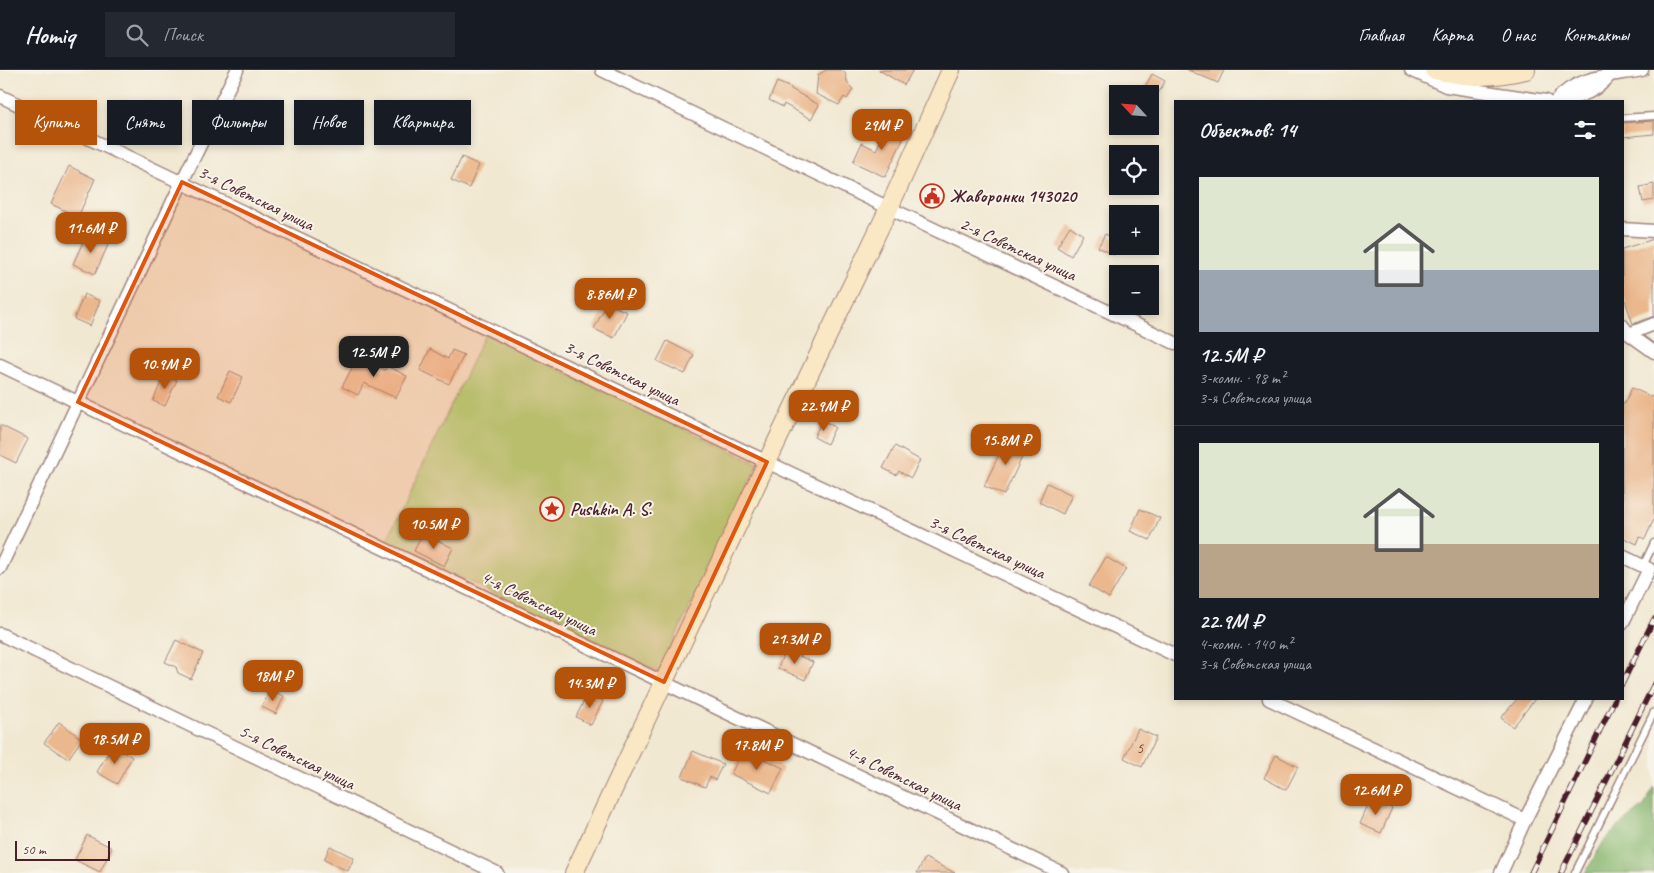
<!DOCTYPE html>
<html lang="ru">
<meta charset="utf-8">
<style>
body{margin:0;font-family:Caveat,sans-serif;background:#242831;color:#f1f3f6;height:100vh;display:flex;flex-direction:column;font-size:19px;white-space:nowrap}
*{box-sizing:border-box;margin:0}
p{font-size:16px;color:#9ea1a6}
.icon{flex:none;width:28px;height:28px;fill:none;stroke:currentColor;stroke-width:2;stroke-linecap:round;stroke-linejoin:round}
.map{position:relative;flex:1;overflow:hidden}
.panel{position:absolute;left:1174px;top:30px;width:450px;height:600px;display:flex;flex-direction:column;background:#171b24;border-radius:0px;box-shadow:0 2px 8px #0003}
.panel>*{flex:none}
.banner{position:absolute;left:15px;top:30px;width:475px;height:45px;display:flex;gap:10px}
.needle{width:32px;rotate:296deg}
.buttons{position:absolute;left:1109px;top:15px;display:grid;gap:10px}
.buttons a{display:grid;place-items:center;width:50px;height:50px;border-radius:0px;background:#171b24;box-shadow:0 2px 8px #0003;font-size:25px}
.scale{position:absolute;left:15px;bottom:12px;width:95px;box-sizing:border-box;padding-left:5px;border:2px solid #4a1f2b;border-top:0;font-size:14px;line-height:18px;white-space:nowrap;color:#4a1f2b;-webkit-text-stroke:4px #f7f3e8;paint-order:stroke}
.price{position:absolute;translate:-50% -42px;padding:0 11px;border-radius:10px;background:#b45309;color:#fff;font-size:16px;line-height:32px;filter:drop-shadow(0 1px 2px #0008)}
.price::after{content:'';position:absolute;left:50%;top:30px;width:15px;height:11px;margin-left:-8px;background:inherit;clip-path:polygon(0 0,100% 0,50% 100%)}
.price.active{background:#222;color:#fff}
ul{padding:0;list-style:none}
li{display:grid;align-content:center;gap:10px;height:265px;padding:0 25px}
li+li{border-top:1px solid #363941}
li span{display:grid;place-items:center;height:155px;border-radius:0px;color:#555}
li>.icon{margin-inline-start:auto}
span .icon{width:90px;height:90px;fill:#fffc;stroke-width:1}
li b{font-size:21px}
h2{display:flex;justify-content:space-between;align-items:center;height:60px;padding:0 25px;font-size:21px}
.pill{padding:0 18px;border-radius:0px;background:#171b24;box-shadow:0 2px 8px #0003;font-size:18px;line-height:45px}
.pill.active{background:#b45309;color:#fff}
header{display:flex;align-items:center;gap:30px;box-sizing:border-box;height:70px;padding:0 25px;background:#171b24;border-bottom:1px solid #363941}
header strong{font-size:24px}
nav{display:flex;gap:28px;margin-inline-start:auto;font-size:18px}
.search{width:350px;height:45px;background:#242831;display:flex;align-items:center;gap:12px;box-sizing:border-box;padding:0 18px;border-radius:0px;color:#9ea1a6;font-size:19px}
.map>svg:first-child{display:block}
.green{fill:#afd985;stroke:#7c7c58}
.forest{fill:#8bb972;stroke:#6a6c4e}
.building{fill:#ebb78c}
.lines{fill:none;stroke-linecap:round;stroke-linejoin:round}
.lane-casing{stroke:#9e847e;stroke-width:9}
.street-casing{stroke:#9e847e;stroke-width:15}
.secondary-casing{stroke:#9e847e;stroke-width:20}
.lane{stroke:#fff;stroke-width:6}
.street{stroke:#fff;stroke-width:12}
.secondary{stroke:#fae7c3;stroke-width:18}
.rail-casing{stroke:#4a1f2b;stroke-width:5.5}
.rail{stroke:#f7f3e8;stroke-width:4;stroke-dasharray:11;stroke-linecap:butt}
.marked{fill:#e0560e;fill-opacity:0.2;stroke:#e0560e;stroke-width:4;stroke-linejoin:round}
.labels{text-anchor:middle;stroke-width:4;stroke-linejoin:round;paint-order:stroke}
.number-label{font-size:15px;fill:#724543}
.poi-label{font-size:18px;font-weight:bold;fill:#4a1f2b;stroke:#f7f3e8;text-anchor:start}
.street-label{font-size:18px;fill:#4a1f2b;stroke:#f7f3e8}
</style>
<header>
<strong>Homiq</strong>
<div class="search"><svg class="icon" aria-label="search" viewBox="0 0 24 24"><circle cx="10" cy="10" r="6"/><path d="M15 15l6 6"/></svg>Поиск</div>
<nav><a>Главная</a><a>Карта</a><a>О нас</a><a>Контакты</a></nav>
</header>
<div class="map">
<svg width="1654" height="803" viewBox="0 0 1654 803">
<rect width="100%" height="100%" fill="#f7f3e8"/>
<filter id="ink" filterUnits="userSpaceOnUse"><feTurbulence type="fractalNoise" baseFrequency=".02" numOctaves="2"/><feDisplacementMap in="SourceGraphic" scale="10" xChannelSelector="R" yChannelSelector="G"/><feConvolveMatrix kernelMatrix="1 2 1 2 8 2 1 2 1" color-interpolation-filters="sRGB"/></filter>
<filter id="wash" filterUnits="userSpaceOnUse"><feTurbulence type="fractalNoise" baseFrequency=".0096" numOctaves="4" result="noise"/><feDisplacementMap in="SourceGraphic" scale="20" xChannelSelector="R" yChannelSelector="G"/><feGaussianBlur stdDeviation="1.12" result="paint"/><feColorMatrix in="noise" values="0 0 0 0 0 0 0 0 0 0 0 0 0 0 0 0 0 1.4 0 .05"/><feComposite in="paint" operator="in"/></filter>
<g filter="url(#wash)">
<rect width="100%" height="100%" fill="#f1e8d1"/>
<path class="green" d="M485,264L758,394L659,602L386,472Z"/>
<path class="forest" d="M1654,717V803H1585L1604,771L1621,754L1644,736Z"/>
<g id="blocks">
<path class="building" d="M826,0H841L845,3L848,14L853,19L847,29L844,27L839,35L816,24L818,5Z
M879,0H913L904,15Z
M1188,0H1224L1218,13Z
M1152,4L1165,11L1150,38V24H1141Z
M777,12L791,18V19L819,35L811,49L784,34L783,37L769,30Z
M890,51L908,59L885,107L853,92L862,73L876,80Z
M1654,51V64L1622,67V53Z
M462,87L479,95L469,118L451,110Z
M69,96L95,109L78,147L51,134Z
M1654,114V130L1643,132L1640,117Z
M1070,156L1083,165L1071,186L1057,177Z
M87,163L109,173L95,204L73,194Z
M1105,164L1118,170V178L1114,185L1098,177Z
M1654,169V246L1633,254L1622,221V179Z
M84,224L100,231L90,256L74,249Z
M607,233L627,242L614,268L594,259Z
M667,271L694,285L685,304L657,291Z
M430,279L448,289L452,280L464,285L449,314L420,300Z
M358,286L385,300L387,296L407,306L396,328L364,313L358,325L342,317Z
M230,301L243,307L231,332L218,326Z
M164,305L177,310L165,336L153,331Z
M1632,318L1654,328V449L1645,469L1640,467L1637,474L1622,467V337Z
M822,350L835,357L827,374L814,367Z
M0,355L28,369L16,393L0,385Z
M1007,368L1027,377L1004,425L984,416Z
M895,376L920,390L911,408L899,401L896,405L883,398Z
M1047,413L1072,425L1063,444L1039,432Z
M1140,439L1160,448L1150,470L1130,461Z
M423,463L453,478L444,496L414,481Z
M1106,487L1126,499L1109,528L1089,516Z
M176,570L203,583L191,609L178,603L176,597L165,592Z
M785,580L813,592L805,610L778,598Z
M270,620L284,626L276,644L262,637Z
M588,623L603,631L591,655L576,647Z
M1517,629H1535L1513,657L1501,648Z
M59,652L82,669L68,689L44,673Z
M1138,659L1156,667L1142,697L1124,688Z
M112,676L132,687L117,714L97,702Z
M743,679L783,698L771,723L731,704Z
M693,681L723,694L715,710L710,707L705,717L682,707Z
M1276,685L1298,697L1286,720L1264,708Z
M1371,729L1392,738L1381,763L1360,754Z
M87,765L112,778L100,802L75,790Z
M330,776L354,788L348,801L324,790Z
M925,788L955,803H917Z"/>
</g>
</g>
<g filter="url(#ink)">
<use href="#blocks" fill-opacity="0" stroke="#9e847e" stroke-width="1"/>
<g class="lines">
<g class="lane-casing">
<path id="lane" d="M1622,48L1654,46
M1643,496L1654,473
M1575,803L1654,642"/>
</g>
<g class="street-casing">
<path id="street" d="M602,0L889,138L1175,273
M1411,0L1446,16L1546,31
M0,26L767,392L1175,585
M1556,31C1577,5 1612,6 1642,0
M1562,31C1580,27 1597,21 1609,6
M1622,159L1654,161
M1622,255L1629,264L1654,282
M1629,264L1654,254
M0,295L1062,803
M1622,486L1649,499L1622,554
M0,498L182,112L237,0
M0,564L497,803
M1269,629L1525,750
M1501,803L1525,750L1586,629"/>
</g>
<g class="secondary-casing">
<path id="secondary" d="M1434,0C1472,8 1489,8 1526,0
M574,803L767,392L889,138L951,0"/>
</g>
<use href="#lane" class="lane"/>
<use href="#street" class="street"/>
<use href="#secondary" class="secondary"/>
<g class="rail-casing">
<path id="rail" d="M1622,614L1654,549
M1531,803L1615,629
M1561,803L1654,614"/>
</g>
<use href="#rail" class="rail"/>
</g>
</g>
<path class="marked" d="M182,112L767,392L664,612L78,332Z"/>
<defs>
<g id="civic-ring" transform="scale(1.25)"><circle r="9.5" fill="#f7f3e8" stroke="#c8321e" stroke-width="1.5"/><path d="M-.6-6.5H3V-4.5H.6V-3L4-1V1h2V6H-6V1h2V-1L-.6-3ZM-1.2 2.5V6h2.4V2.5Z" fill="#c8321e"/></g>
<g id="sight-ring" transform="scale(1.25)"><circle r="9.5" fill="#f7f3e8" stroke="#c8321e" stroke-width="1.5"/><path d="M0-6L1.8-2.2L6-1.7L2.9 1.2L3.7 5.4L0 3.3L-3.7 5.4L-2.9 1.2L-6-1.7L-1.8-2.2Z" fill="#c8321e"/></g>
</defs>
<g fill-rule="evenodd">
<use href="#civic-ring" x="932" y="126"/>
<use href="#sight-ring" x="552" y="439"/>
</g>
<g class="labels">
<g class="number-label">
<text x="1140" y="683">5</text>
</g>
<g class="poi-label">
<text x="950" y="132">Жаворонки 143020</text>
<text x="570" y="445">Pushkin A. S.</text>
</g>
<g class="street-label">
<text transform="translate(256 128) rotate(26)" y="6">3-я Советская улица</text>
<text transform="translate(1018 179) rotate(25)" y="6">2-я Советская улица</text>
<text transform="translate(622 303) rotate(26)" y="6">3-я Советская улица</text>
<text transform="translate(987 477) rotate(25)" y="6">3-я Советская улица</text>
<text transform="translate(539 533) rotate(26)" y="6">4-я Советская улица</text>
<text transform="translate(297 687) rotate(26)" y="6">5-я Советская улица</text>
<text transform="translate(904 708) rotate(26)" y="6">4-я Советская улица</text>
</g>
</g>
</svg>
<div class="buttons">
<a><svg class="needle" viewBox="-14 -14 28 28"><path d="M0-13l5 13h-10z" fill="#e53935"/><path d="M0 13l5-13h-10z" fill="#9ea1a6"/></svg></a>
<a><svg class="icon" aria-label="locate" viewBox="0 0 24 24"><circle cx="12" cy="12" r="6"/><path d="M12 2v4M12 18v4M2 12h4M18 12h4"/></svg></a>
<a>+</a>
<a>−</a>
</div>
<div class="scale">50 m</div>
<b class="price" style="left:882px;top:81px">29M ₽</b>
<b class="price" style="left:91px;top:184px">11.6M ₽</b>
<b class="price" style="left:610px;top:250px">8.86M ₽</b>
<b class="price active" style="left:374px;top:308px">12.5M ₽</b>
<b class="price" style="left:165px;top:320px">10.9M ₽</b>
<b class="price" style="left:824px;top:362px">22.9M ₽</b>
<b class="price" style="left:1006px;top:396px">15.8M ₽</b>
<b class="price" style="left:434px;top:480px">10.5M ₽</b>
<b class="price" style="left:795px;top:595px">21.3M ₽</b>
<b class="price" style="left:273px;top:632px">18M ₽</b>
<b class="price" style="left:590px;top:639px">14.3M ₽</b>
<b class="price" style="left:115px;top:695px">18.5M ₽</b>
<b class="price" style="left:757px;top:701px">17.8M ₽</b>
<b class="price" style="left:1376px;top:746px">12.6M ₽</b>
<div class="banner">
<a class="pill active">Купить</a>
<a class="pill">Снять</a>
<a class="pill">Фильтры</a>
<a class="pill">Новое</a>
<a class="pill">Квартира</a>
</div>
<section class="panel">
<h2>Объектов: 14<svg class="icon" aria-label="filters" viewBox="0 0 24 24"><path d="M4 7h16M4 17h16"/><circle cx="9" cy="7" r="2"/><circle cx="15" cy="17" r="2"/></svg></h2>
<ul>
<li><span style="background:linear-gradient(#dfe7d0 60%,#9aa5b1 0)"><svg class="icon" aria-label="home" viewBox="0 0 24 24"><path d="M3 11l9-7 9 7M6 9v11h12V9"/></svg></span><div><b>12.5M ₽</b><p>3-комн. · 98 m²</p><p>3-я Советская улица</p></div></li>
<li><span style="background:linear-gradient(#dfe7d0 65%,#b9a48a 0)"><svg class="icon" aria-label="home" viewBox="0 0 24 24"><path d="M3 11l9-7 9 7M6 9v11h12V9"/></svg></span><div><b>22.9M ₽</b><p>4-комн. · 140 m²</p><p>3-я Советская улица</p></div></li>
</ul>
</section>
</div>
